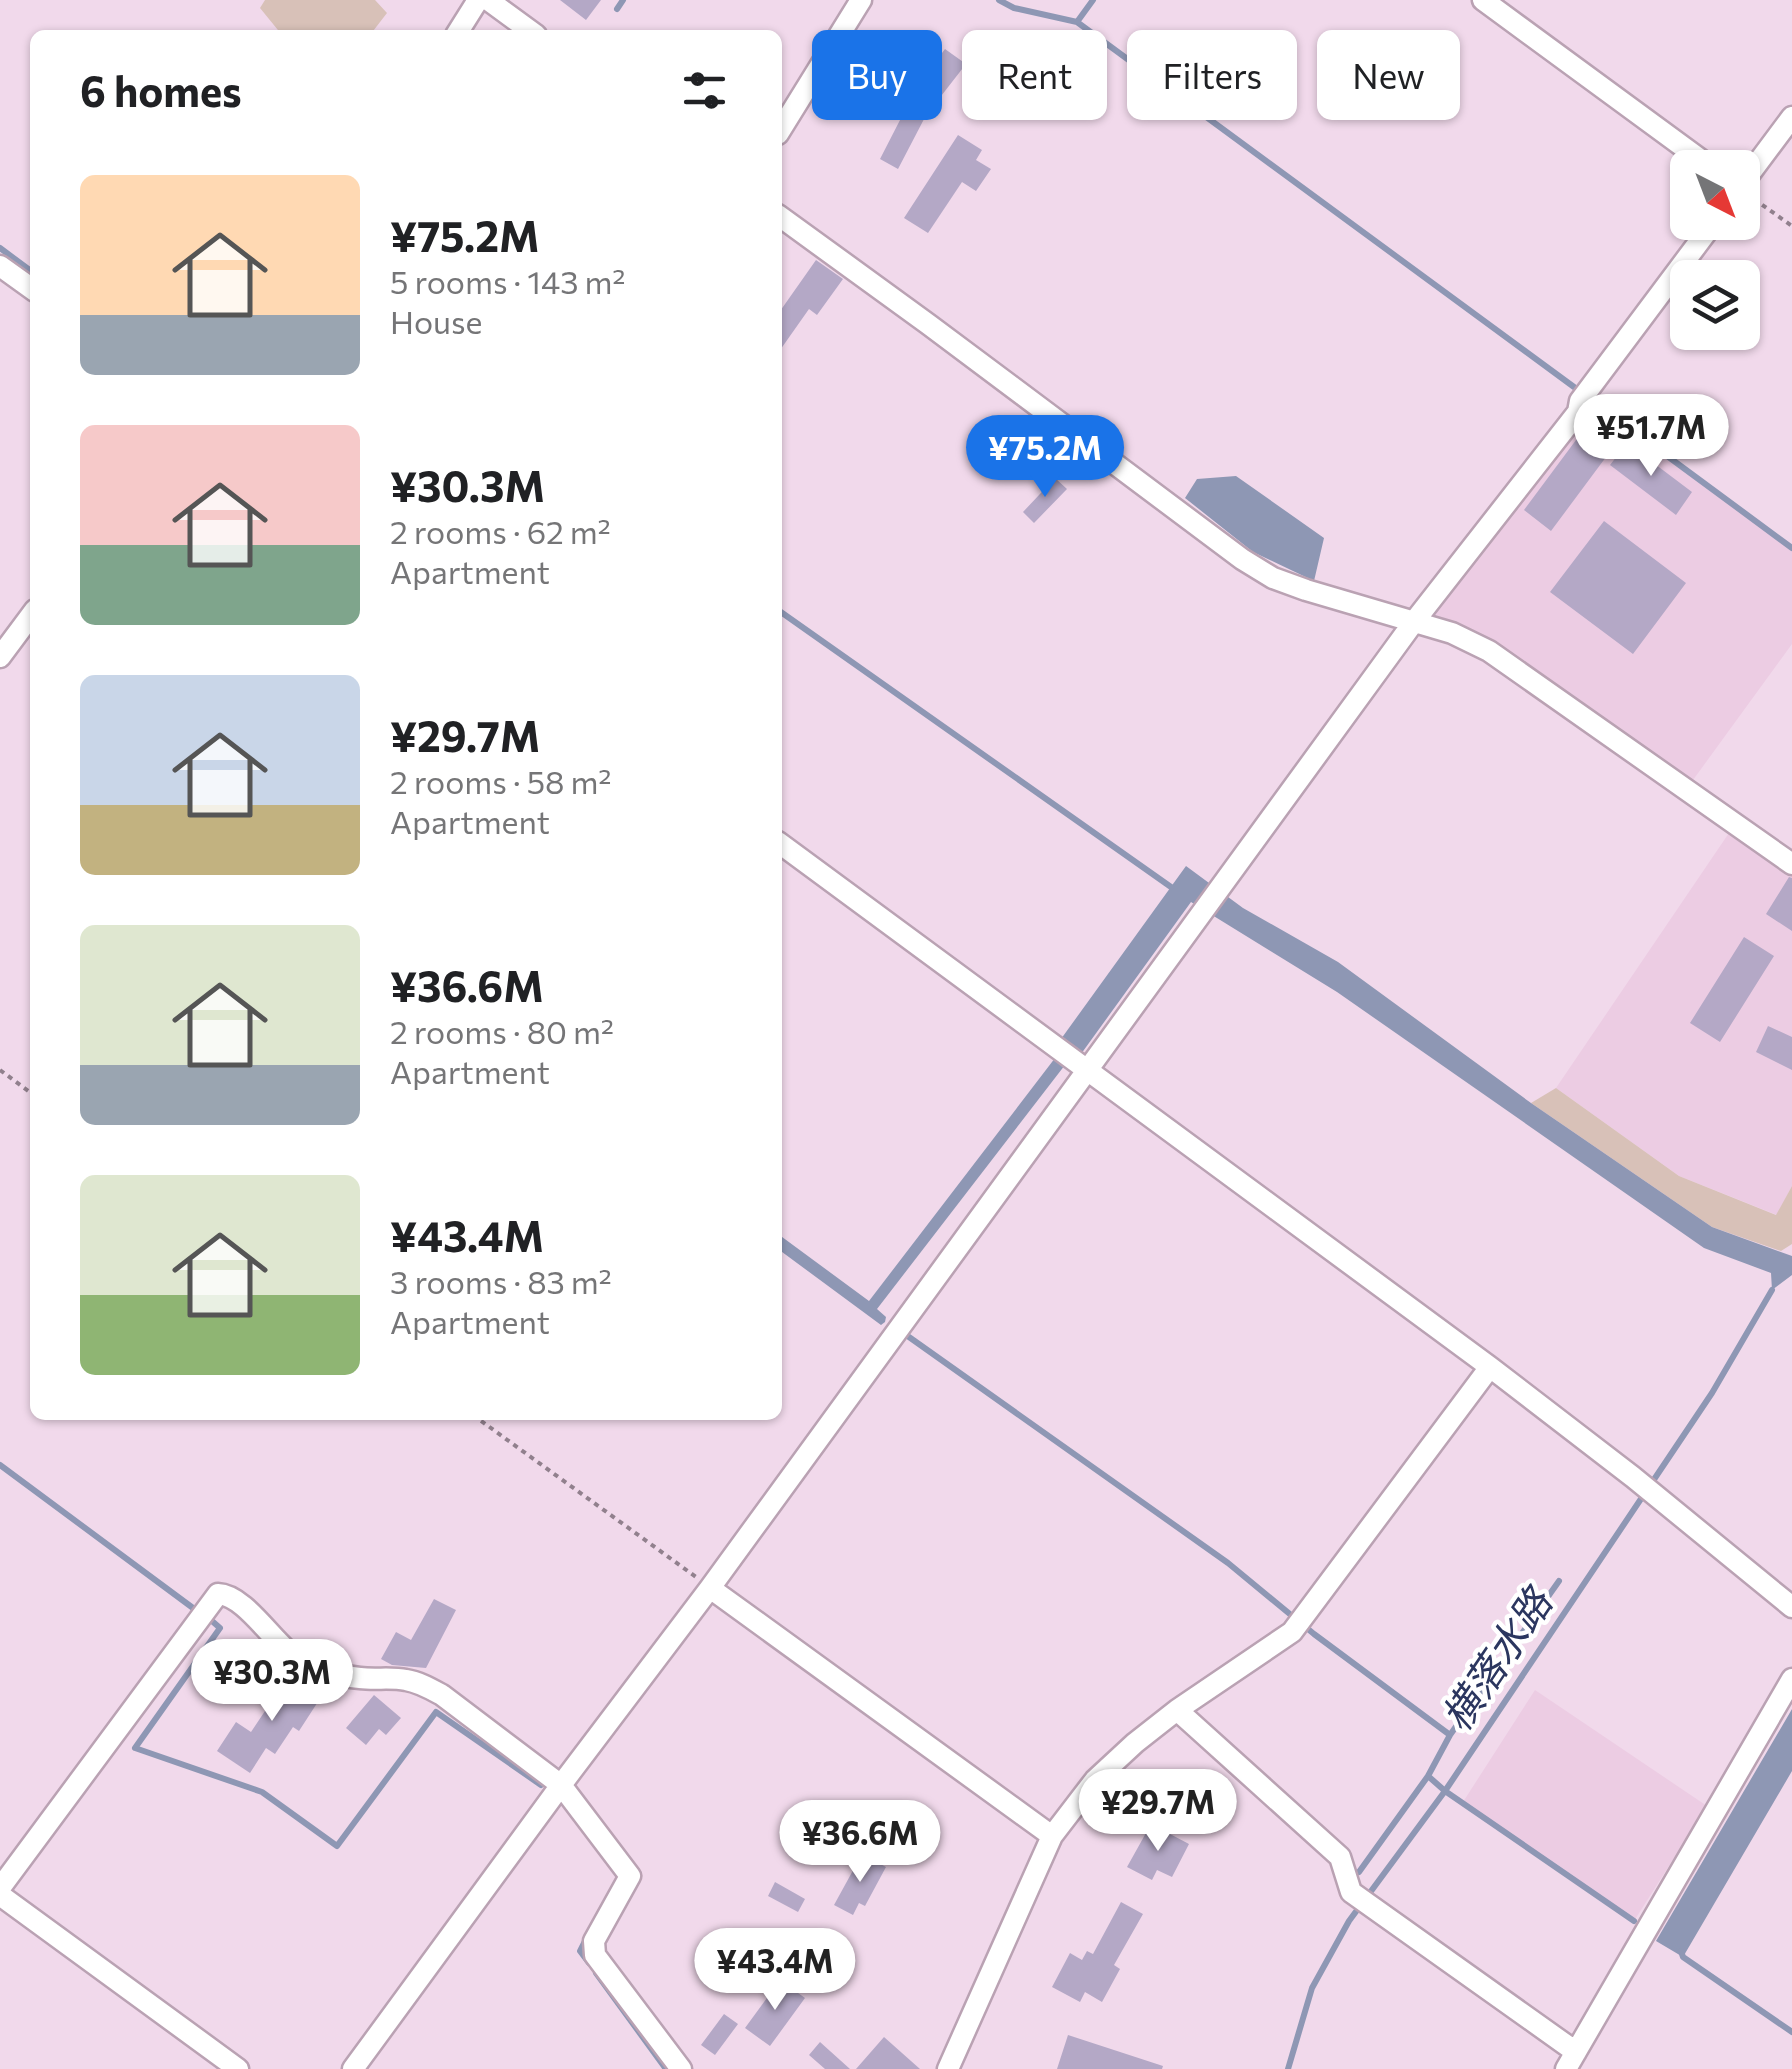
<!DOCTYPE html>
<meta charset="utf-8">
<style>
body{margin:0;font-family:Commissioner,"Noto Sans JP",sans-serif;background:#f6f6f6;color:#202124;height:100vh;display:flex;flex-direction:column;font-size:38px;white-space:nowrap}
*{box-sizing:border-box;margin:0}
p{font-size:32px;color:#757577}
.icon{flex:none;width:55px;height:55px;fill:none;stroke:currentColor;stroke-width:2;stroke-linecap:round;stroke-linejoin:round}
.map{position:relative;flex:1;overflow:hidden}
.sheet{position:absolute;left:30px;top:30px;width:752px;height:1390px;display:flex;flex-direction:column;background:#fff;border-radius:15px;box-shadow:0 2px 8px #0004}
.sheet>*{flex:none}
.top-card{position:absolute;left:812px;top:30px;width:828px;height:90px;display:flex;gap:20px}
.needle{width:65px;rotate:138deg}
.controls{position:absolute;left:1670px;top:150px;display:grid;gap:20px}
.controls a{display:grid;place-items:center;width:90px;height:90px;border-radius:15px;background:#fff;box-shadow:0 2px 8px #0004;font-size:50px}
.price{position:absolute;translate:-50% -85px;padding:0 22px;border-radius:35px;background:#fff;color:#222;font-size:32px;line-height:65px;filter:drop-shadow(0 2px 5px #0008)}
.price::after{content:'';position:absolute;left:50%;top:60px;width:30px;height:22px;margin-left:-15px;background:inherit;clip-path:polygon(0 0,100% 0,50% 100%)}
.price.current{background:#1a73e8;color:#fff}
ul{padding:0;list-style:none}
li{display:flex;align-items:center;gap:30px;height:250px;padding:0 50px}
li span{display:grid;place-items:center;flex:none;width:280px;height:200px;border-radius:15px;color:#555}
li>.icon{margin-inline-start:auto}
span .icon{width:120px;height:120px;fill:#fffc;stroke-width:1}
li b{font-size:42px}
h2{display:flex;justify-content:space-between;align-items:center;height:120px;padding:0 50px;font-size:42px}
.pill{padding:0 35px;border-radius:15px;background:#fff;box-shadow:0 2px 8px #0004;font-size:35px;line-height:90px}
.pill.current{background:#1a73e8;color:#fff}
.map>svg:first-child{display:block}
.built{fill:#eccce3}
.green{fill:#d8c1b8}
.water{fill:#8e97b4}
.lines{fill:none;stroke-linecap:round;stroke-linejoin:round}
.stream{stroke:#8e97b4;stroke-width:6}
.building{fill:#b4a8c6}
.minor-casing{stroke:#baa2b3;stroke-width:25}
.path{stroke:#91808d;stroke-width:4;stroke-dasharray:5 5;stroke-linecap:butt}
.minor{stroke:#fff;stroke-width:20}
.labels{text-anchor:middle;stroke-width:9;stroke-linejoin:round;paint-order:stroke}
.water-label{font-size:40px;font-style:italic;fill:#2b365f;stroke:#fff}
</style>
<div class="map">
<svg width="1792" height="2069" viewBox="0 0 1792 2069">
<rect width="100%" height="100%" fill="#f1d9eb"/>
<path class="built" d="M1594,402L1792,548V644L1693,780L1486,637L1434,615Z
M1731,830L1792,872V1186L1777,1215L1679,1176L1556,1088Z
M1535,1690L1707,1806L1634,1921L1463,1802Z"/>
<path class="green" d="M265,0H375L387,13L370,35H282L260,8Z
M1556,1088L1679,1176L1776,1215L1792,1186V1244L1781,1251L1712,1227L1531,1103Z"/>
<path class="water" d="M1236,476L1324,538L1314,581L1253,552L1185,498L1197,479Z
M1186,866L1243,908L1338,962L1531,1103L1712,1227L1792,1256V1275L1772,1290L1771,1273L1704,1248L1337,992L1191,902L1081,1054L1075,1052L877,1309L886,1317L885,1322L881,1325L778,1249V1234L869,1301L1065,1045L1061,1039Z
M1792,1709V1771L1683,1957L1656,1941Z"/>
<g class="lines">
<path class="stream" d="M999,0L1014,8L1077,22L1574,387
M617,9L623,0
M1077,22L1093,0
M0,248L35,274
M1594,402L1792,548
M778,610L1171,887
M909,1337L1228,1563L1314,1634L1450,1735L1428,1776L1445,1791L1634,1921
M0,1465L193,1608
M212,1621L220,1628L135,1748L262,1792L337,1846L436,1712L541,1785
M1450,1735L1559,1581
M1359,1872L1428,1776
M586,1939L580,1951L589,1963
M1681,1951L1683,1957L1792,2032
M596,1973L666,2069
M1288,2069L1312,1988L1349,1921L1445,1791L1712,1393L1772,1290"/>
</g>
<path class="building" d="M560,0H601L586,20Z
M945,49L966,64L938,100L935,98L898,169L880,159L918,85Z
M841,84L864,97L853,116L830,103Z
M958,135L982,150L976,160L991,169L976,191L962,182L928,233L904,218Z
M816,260L843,279L817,315L809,309L778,353V314Z
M1579,436L1606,457L1551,531L1524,510Z
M1627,443L1692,492L1676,515L1610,465Z
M1055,478L1067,489L1034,523L1023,512Z
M1604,521L1686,583L1633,654L1550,592Z
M1789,877L1792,878V931L1766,914Z
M1744,937L1774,956L1720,1042L1690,1023Z
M1768,1026L1792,1037V1070L1756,1052Z
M434,1599L456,1610L426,1668L392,1665L381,1659L396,1632L411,1640Z
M291,1672L323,1694L299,1731L293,1727L275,1754L266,1748L250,1773L217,1751L236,1722L251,1732Z
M374,1695L401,1718L386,1735L379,1729L366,1745L346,1728Z
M1151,1824L1189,1844L1172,1877L1157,1870L1152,1880L1127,1867Z
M862,1854L886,1867L865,1906L859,1903L853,1915L834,1905Z
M775,1882L805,1899L798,1912L768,1896Z
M1121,1902L1143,1914L1114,1965L1120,1969L1102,2002L1085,1992L1080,2002L1052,1987L1070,1953L1082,1960L1087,1951L1093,1954Z
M780,1980L805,1998L770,2046L745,2028Z
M724,2014L738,2024L715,2055L701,2045Z
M1068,2035L1163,2066L1162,2069H1057Z
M884,2037L920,2069H856Z
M820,2042L850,2069H825L809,2055Z"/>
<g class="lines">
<g class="minor-casing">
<path id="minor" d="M488,0L536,35
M1483,0L1712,168
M456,35L478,0
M778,134L861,0
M1742,184L1792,117
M778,215L928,324L1242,559L1273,578L1306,590L1452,633L1489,651L1792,864
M0,266L35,291
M0,657L35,610
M778,842L1490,1367L1633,1477L1792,1607
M710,1588L1052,1836
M1177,1710L1340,1857L1351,1892L1576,2052
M0,1888L218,1594C246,1595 275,1646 300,1661C318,1671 339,1676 360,1678C375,1680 391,1677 406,1680C419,1682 431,1689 442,1695L561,1785L630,1876L594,1941L595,1955L681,2069
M0,1895L238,2069
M353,2069L561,1785L710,1588L1413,623L1578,412L1580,401L1714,222
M948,2069L1052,1836L1095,1780L1135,1743L1177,1710L1292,1632L1490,1367
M1566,2069L1792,1679"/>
</g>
<path class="path" d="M1754,199L1792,226
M0,1070L35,1096
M473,1415L696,1577"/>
<use href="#minor" class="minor"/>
</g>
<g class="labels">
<g class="water-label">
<text transform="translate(1497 1660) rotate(-56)" y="14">横落水路</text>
</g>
</g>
</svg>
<div class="controls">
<a><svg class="needle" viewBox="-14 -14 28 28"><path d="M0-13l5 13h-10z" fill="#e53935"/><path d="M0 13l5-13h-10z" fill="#757577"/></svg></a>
<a><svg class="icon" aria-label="layers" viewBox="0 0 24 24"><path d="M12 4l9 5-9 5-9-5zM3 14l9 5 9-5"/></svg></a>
</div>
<b class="price" style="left:1651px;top:479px">¥51.7M</b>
<b class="price current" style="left:1045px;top:500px">¥75.2M</b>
<b class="price" style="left:272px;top:1724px">¥30.3M</b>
<b class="price" style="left:1158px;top:1854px">¥29.7M</b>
<b class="price" style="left:860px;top:1885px">¥36.6M</b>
<b class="price" style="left:775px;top:2013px">¥43.4M</b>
<div class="top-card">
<a class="pill current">Buy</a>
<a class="pill">Rent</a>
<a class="pill">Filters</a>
<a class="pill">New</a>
</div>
<section class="sheet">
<h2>6 homes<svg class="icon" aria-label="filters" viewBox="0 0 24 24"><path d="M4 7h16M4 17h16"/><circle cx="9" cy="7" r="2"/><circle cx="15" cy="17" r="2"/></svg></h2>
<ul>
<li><span style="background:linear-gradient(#ffd9b3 70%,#9aa5b1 0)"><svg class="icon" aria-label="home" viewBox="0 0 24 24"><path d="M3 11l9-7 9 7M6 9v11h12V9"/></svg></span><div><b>¥75.2M</b><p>5 rooms · 143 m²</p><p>House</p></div></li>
<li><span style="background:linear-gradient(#f6c9c9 60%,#7fa58c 0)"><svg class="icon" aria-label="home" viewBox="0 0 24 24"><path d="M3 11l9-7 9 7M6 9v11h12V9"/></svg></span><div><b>¥30.3M</b><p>2 rooms · 62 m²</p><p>Apartment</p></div></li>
<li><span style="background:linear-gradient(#c9d6e8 65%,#c2b280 0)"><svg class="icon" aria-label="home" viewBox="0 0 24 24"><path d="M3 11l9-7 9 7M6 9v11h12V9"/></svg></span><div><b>¥29.7M</b><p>2 rooms · 58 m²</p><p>Apartment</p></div></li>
<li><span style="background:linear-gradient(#dfe7d0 70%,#9aa5b1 0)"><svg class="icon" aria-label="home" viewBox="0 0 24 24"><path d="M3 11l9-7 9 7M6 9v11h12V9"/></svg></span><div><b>¥36.6M</b><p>2 rooms · 80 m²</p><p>Apartment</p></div></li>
<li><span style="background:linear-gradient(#dfe7d0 60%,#8fb573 0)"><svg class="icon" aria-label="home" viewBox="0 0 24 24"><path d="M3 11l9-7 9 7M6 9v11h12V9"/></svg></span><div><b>¥43.4M</b><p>3 rooms · 83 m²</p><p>Apartment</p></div></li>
</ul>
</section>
</div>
